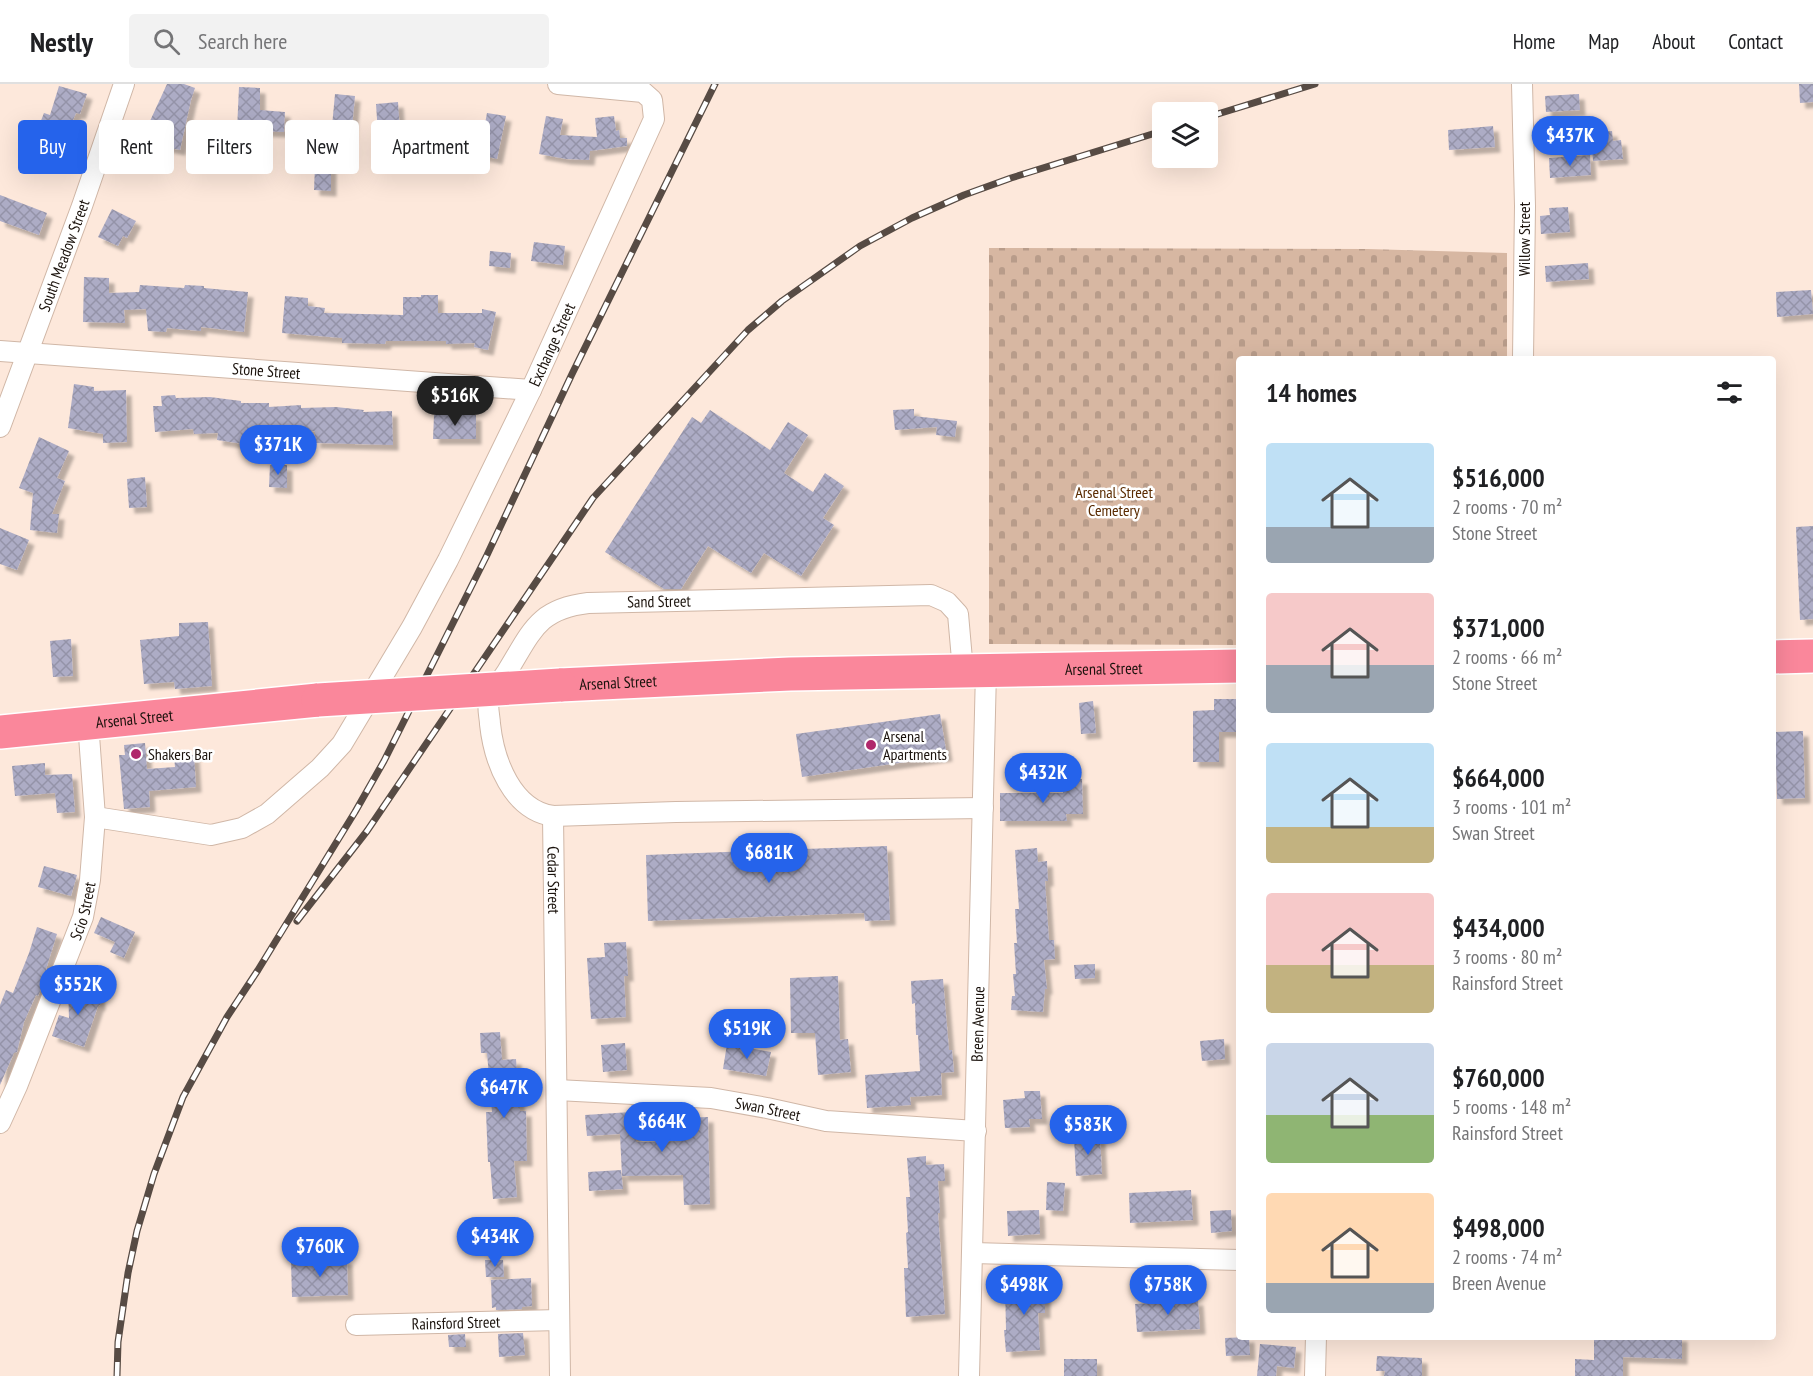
<!DOCTYPE html>
<meta charset="utf-8">
<style>
body{margin:0;font-family:"PT Sans Narrow",sans-serif;background:#f2f2f2;color:#202124;height:100vh;display:flex;flex-direction:column;font-size:22px;white-space:nowrap}
*{box-sizing:border-box;margin:0}
p{font-size:20px;color:#757577}
.icon{flex:none;width:33px;height:33px;fill:none;stroke:currentColor;stroke-width:2;stroke-linecap:round;stroke-linejoin:round}
.map{position:relative;flex:1;overflow:hidden}
.side{position:absolute;left:1236px;top:272px;width:540px;height:984px;display:flex;flex-direction:column;background:#fff;border-radius:6px;box-shadow:0 6px 24px #0002}
.side>*{flex:none}
.banner{position:absolute;left:18px;top:36px;width:570px;height:54px;display:flex;gap:12px}
.controls{position:absolute;left:1152px;top:18px;display:grid;gap:12px}
.controls a{display:grid;place-items:center;width:66px;height:66px;border-radius:6px;background:#fff;box-shadow:0 6px 24px #0002;font-size:30px}
.price{position:absolute;translate:-50% -51px;padding:0 14px;border-radius:21px;background:#2563eb;color:#fff;font-size:20px;line-height:39px;filter:drop-shadow(0 2px 3px #0008)}
.price::after{content:'';position:absolute;left:50%;top:36px;width:18px;height:14px;margin-left:-9px;background:inherit;clip-path:polygon(0 0,100% 0,50% 100%)}
.price.current{background:#222;color:#fff}
ul{padding:0;list-style:none}
li{display:flex;align-items:center;gap:18px;height:150px;padding:0 30px}
li span{display:grid;place-items:center;flex:none;width:168px;height:120px;border-radius:6px;color:#555}
li>.icon{margin-inline-start:auto}
span .icon{width:72px;height:72px;fill:#fffc;stroke-width:1}
li b{font-size:26px}
h2{display:flex;justify-content:space-between;align-items:center;height:72px;padding:0 30px;font-size:26px}
.pill{padding:0 21px;border-radius:6px;background:#fff;box-shadow:0 6px 24px #0002;font-size:21px;line-height:54px}
.pill.current{background:#2563eb;color:#fff}
header{display:flex;align-items:center;gap:36px;box-sizing:border-box;height:84px;padding:0 30px;background:#fff;border-bottom:2px solid #e0e0e0}
header strong{font-size:28px}
nav{display:flex;gap:33px;margin-inline-start:auto;font-size:21px}
.search{width:420px;height:54px;background:#f2f2f2;display:flex;align-items:center;gap:15px;box-sizing:border-box;padding:0 21px;border-radius:6px;color:#757577;font-size:22px}
.map>svg:first-child{display:block}
.cemetery{fill:url(#cemetery-stones)}
.building{fill:url(#building-cross-hatch);filter:url(#shadow)}
.lines{fill:none;stroke-linecap:round;stroke-linejoin:round}
.street-casing{stroke:#d0b7a7;stroke-width:22}
.highway-casing{stroke:#fff;stroke-width:36}
.street{stroke:#fff;stroke-width:20}
.highway{stroke:#fa879b;stroke-width:33}
.rail-casing{stroke:#574b44;stroke-width:7}
.rail{stroke:#fff;stroke-width:4.5;stroke-dasharray:14;stroke-linecap:butt}
.highway-bridge-casing{stroke:#fff;stroke-width:36;stroke-linecap:butt}
.highway-bridge{stroke:#fa879b;stroke-width:33}
.poi-dot{fill:#b0286b;stroke:#fff;stroke-width:2}
.labels{text-anchor:middle;stroke-width:5;stroke-linejoin:round;paint-order:stroke}
.street-label{font-size:16px;fill:#1a120c;stroke:#fff}
.park-label{font-size:16px;fill:#5a2b01;stroke:#fff}
.poi-label{font-size:16px;fill:#1a120c;stroke:#fff;text-anchor:start}
</style>
<header>
<strong>Nestly</strong>
<div class="search"><svg class="icon" aria-label="search" viewBox="0 0 24 24"><circle cx="10" cy="10" r="6"/><path d="M15 15l6 6"/></svg>Search here</div>
<nav><a>Home</a><a>Map</a><a>About</a><a>Contact</a></nav>
</header>
<div class="map">
<svg width="1813" height="1292" viewBox="0 0 1813 1292">
<defs>
<pattern id="cemetery-stones" width="16" height="16" patternUnits="userSpaceOnUse" patternTransform="scale(1.5)"><rect width="16" height="16" fill="#d7b7a2"/><path d="M2 7V4a2 2 0 0 1 4 0v3zM10 15v-3a2 2 0 0 1 4 0v3z" fill="#b89c8a"/></pattern>
<pattern id="building-cross-hatch" width="8" height="8" patternUnits="userSpaceOnUse" patternTransform="scale(1.5)"><rect width="8" height="8" fill="#adacc5"/><path d="M0 0l8 8M0 8l8-8" fill="none" stroke="#9493a8"/></pattern>
<filter id="shadow"><feDropShadow dx="5.5" dy="5.5" stdDeviation="1.5" flood-color="#0004"/></filter>
</defs>
<rect width="100%" height="100%" fill="#fde8db"/>
<path class="cemetery" d="M989,164L1367,165L1507,169V274H1239V561L989,560Z"/>
<path class="building" d="M167,0H184L195,4L191,16L180,66L146,59L150,37Z
M1799,0H1813V18L1800,19Z
M59,2L87,10L80,30L76,29L63,60L36,49L44,29L50,31Z
M239,3L260,4V26L285,28L284,48L237,46Z
M335,10L355,12L351,54L331,53Z
M1579,10L1580,26L1546,28L1545,12Z
M398,18L401,63L379,65L376,20Z
M487,29L506,32L497,75L479,71Z
M546,32L563,35L560,51L597,53L595,34L614,32L616,47L619,46L620,54H627V62L590,67L589,76L566,75L539,70Z
M1493,42L1495,63L1449,66L1448,46Z
M1612,47L1613,57L1621,56L1623,75L1593,77L1591,49Z
M1590,71L1591,91L1550,94L1549,74Z
M315,82H331V107L314,106Z
M0,111L47,129L39,151L0,137Z
M1568,123L1570,148L1541,150L1540,132L1550,131L1549,124Z
M112,125L136,137L127,154L123,152L118,162L98,153Z
M534,158L565,162L563,181L531,177Z
M490,167L511,169L510,184L489,182Z
M1588,179L1589,195L1546,198L1545,182Z
M84,193L109,194V209L139,208L140,201L184,204L185,201L204,202V204L248,208L244,248L201,243V247L167,244L166,248L148,247L146,225L124,226L125,239L83,238Z
M1811,206L1813,230L1777,233L1776,208Z
M421,211H438V229H482V225L496,228L488,266L474,263L475,259L446,260V257H386L385,260L342,259V254L282,249L285,212L308,214V222L325,224L324,229L403,231V213H421Z
M74,300L94,303V307L126,306L127,358L103,359V350L68,344Z
M175,311L176,314L210,313L241,317V319H269V323L301,321V324L336,323L364,326L363,328L392,327L393,361L315,359V347L270,351V361H250L217,356L218,349L194,350L193,345L155,348L153,322H162L161,312Z
M914,325V332L957,337L955,353L936,351L937,343L895,346L893,326Z
M710,326L770,366L788,338L808,351L784,389L813,408L825,389L844,402L823,434L834,441L801,492L764,469L751,489L708,462L681,505H664L605,468L692,333L701,339Z
M434,331H476V355H433Z
M39,353L69,367L57,394L65,397L52,430H59L57,449L30,446L33,409L19,404Z
M270,381H287V404L269,403Z
M145,393L147,423L129,424L127,395Z
M1813,442V535L1800,536L1796,443Z
M0,444L29,456L17,486L0,480Z
M208,538L212,602L175,605L174,598L144,600L140,556L179,552V539Z
M71,555L73,592L53,593L50,557Z
M1214,615H1239V648H1219V678H1193V627L1214,626Z
M1093,617L1096,649L1081,650L1079,619Z
M940,630L947,672L802,693L796,650Z
M1803,647L1805,714L1777,715L1775,648Z
M145,659L147,685L175,683L174,673L194,671L196,703L149,707L150,723L124,725L119,671H125L124,661Z
M45,679V691L72,690L75,728L57,729L55,709L15,712L12,682Z
M1082,695L1083,730H1066L1067,737H1000V709H1063V696Z
M887,762L890,836L865,837L864,829L648,837L646,771Z
M1037,764L1038,778L1047,777L1048,797H1045L1049,856H1054L1055,875L1044,876L1047,905H1045L1043,928L1011,926L1012,912H1015L1013,890H1016L1014,859H1017L1015,825H1019L1015,766Z
M44,782L77,791L71,812L38,803Z
M101,833L135,848L124,874L110,868L115,858L94,849Z
M37,843L57,850L46,885L47,891L38,912L36,911L24,938L17,968L14,969L0,1001V921L6,906L13,909L29,869Z
M626,858L628,892H624L626,933L591,935L587,874L605,873L604,859Z
M1095,880V894L1075,895L1074,881Z
M838,892L840,956L848,955L851,988L818,991L815,949H791L790,894Z
M943,895L949,966H952L954,988L941,989L942,1011L910,1013L911,1021L867,1024L865,991L920,987L918,951H916L915,919L912,920L911,897Z
M99,903L100,921L98,922L84,963L52,952L59,931L69,934L68,904Z
M500,948L502,976L516,975L520,1027H526L527,1077H514L517,1113L493,1115L490,1078H488L486,1028H492L487,969H481L480,949Z
M1224,955L1225,975L1202,977L1200,957Z
M625,959L627,986L603,988L601,961Z
M727,960L771,968L766,992L723,985Z
M1024,1007H1040L1042,1035H1029L1030,1043L1005,1044L1003,1016L1025,1014Z
M631,1028L632,1042H635L636,1058L681,1057L680,1034L708,1033L710,1120L684,1121L683,1091L622,1092L620,1050L587,1052L585,1031Z
M1100,1053L1102,1090L1076,1092L1074,1054Z
M926,1072V1081L944,1080L945,1097H938L940,1129H938L945,1230L906,1233L904,1184H908L906,1149L908,1148L906,1113H910L907,1074Z
M621,1086L623,1105L589,1107L588,1088Z
M1047,1098L1065,1099L1063,1127L1046,1126Z
M1191,1106L1193,1136L1130,1139L1129,1109Z
M1039,1126L1040,1150L1008,1152L1007,1127Z
M1231,1126L1232,1147L1211,1149L1210,1127Z
M347,1175L348,1211L292,1213L291,1177Z
M485,1176H503L504,1193H486Z
M531,1194L532,1222L522,1223V1225L496,1226V1223L492,1224L491,1196Z
M1045,1199V1229H1038L1040,1266L1006,1268L1004,1246H1006L1005,1200Z
M1198,1216L1200,1245L1137,1248L1135,1220Z
M523,1249L525,1271L499,1273L498,1250Z
M465,1250L466,1263H449L448,1251Z
M1594,1252H1682V1275L1623,1273V1292H1575V1275L1594,1276Z
M1249,1253L1250,1271L1226,1272L1225,1254Z
M1260,1260L1296,1263L1294,1284L1277,1282L1276,1292H1257Z
M1377,1272L1422,1274V1292H1384L1385,1287H1376Z
M1064,1275H1097V1292H1064Z"/>
<g class="lines">
<g class="street-casing">
<g id="street">
<path d="M1522,0L1525,122L1523,274"/>
<path id="s1" d="M0,267L531,306"/>
<path id="s2" d="M0,343L82,122L124,0"/>
<path d="M963,587L958,530L947,518L931,511L588,519C538,525 532,547 508,586C502,596 492,607 489,618C487,624 490,634 490,640C494,677 512,726 553,732L676,728L983,724"/>
<path id="s3" d="M553,732L560,1292"/>
<path id="s4" d="M95,733L211,751L242,744L267,730L320,684L342,660L412,543L448,476L531,306L654,35L652,16L643,8L558,0"/>
<path id="s5" d="M557,1006L711,1014L767,1024L826,1037L976,1047"/>
<path id="s6" d="M0,1039L17,1002L83,833L90,796L95,733L88,638"/>
<path d="M973,1169L1239,1176"/>
<path id="s7" d="M356,1241L559,1236"/>
<path id="s8" d="M969,1292L986,587"/>
<path d="M1315,1292L1316,1252"/>
</g>
</g>
<g class="highway-casing">
<g id="highway">
<path d="M1773,573L1813,572"/>
<path id="s9" d="M560,601L790,590L1239,582"/>
<path id="s10" d="M0,648L318,616"/>
</g>
</g>
<use href="#street" class="street"/>
<use href="#highway" class="highway"/>
<g class="rail-casing">
<path id="rail" d="M1208,33L1315,0
M297,837L367,747L593,414L748,246L782,217L860,162L912,134L964,111L1011,94L1162,47
M117,1292L118,1258L128,1189L137,1147L154,1090L183,1013L227,933L258,886L355,728L384,677L487,471L572,290L715,0"/>
</g>
<use href="#rail" class="rail"/>
<g class="highway-bridge-casing">
<path id="highway-bridge" d="M318,616L560,601"/>
</g>
<use href="#highway-bridge" class="highway-bridge"/>
</g>
<g class="poi-dot">
<circle cx="871" cy="661" r="6"/>
<circle cx="136" cy="670" r="6"/>
</g>
<g class="labels">
<g class="street-label">
<text transform="translate(1524 155) rotate(-90)" y="6">Willow Street</text>
<text dy="6" stroke="none"><textPath href="#s2" startOffset="183">South Meadow Street</textPath></text>
<text dy="6" stroke="none"><textPath href="#s4" startOffset="732">Exchange Street</textPath></text>
<text dy="6" stroke="none"><textPath href="#s1" startOffset="267">Stone Street</textPath></text>
<text transform="translate(659 517) rotate(-1)" y="6">Sand Street</text>
<text dy="6" stroke="none"><textPath href="#s9" startOffset="544">Arsenal Street</textPath></text>
<text dy="6" stroke="none"><textPath href="#s9" startOffset="58">Arsenal Street</textPath></text>
<text dy="6" stroke="none"><textPath href="#s10" startOffset="135">Arsenal Street</textPath></text>
<text dy="6" stroke="none"><textPath href="#s3" startOffset="64">Cedar Street</textPath></text>
<text dy="6" stroke="none"><textPath href="#s6" startOffset="228">Scio Street</textPath></text>
<text dy="6" stroke="none"><textPath href="#s8" startOffset="352">Breen Avenue</textPath></text>
<text dy="6" stroke="none"><textPath href="#s5" startOffset="212">Swan Street</textPath></text>
<text dy="6" stroke="none"><textPath href="#s7" startOffset="100">Rainsford Street</textPath></text>
</g>
<g class="park-label">
<text x="1114" y="414">Arsenal Street<tspan x="1114" dy="18">Cemetery</tspan></text>
</g>
<g class="poi-label">
<text x="883" y="658">Arsenal<tspan x="883" dy="18">Apartments</tspan></text>
<text x="148" y="676">Shakers Bar</text>
</g>
</g>
</svg>
<div class="controls">
<a><svg class="icon" aria-label="layers" viewBox="0 0 24 24"><path d="M12 4l9 5-9 5-9-5zM3 14l9 5 9-5"/></svg></a>
</div>
<b class="price" style="left:1570px;top:83px">$437K</b>
<b class="price current" style="left:455px;top:343px">$516K</b>
<b class="price" style="left:278px;top:392px">$371K</b>
<b class="price" style="left:1043px;top:720px">$432K</b>
<b class="price" style="left:769px;top:800px">$681K</b>
<b class="price" style="left:78px;top:932px">$552K</b>
<b class="price" style="left:747px;top:976px">$519K</b>
<b class="price" style="left:504px;top:1035px">$647K</b>
<b class="price" style="left:662px;top:1069px">$664K</b>
<b class="price" style="left:1088px;top:1072px">$583K</b>
<b class="price" style="left:495px;top:1184px">$434K</b>
<b class="price" style="left:320px;top:1194px">$760K</b>
<b class="price" style="left:1024px;top:1232px">$498K</b>
<b class="price" style="left:1168px;top:1232px">$758K</b>
<div class="banner">
<a class="pill current">Buy</a>
<a class="pill">Rent</a>
<a class="pill">Filters</a>
<a class="pill">New</a>
<a class="pill">Apartment</a>
</div>
<section class="side">
<h2>14 homes<svg class="icon" aria-label="filters" viewBox="0 0 24 24"><path d="M4 7h16M4 17h16"/><circle cx="9" cy="7" r="2"/><circle cx="15" cy="17" r="2"/></svg></h2>
<ul>
<li><span style="background:linear-gradient(#bfe0f5 70%,#9aa5b1 0)"><svg class="icon" aria-label="home" viewBox="0 0 24 24"><path d="M3 11l9-7 9 7M6 9v11h12V9"/></svg></span><div><b>$516,000</b><p>2 rooms · 70 m²</p><p>Stone Street</p></div></li>
<li><span style="background:linear-gradient(#f6c9c9 60%,#9aa5b1 0)"><svg class="icon" aria-label="home" viewBox="0 0 24 24"><path d="M3 11l9-7 9 7M6 9v11h12V9"/></svg></span><div><b>$371,000</b><p>2 rooms · 66 m²</p><p>Stone Street</p></div></li>
<li><span style="background:linear-gradient(#bfe0f5 70%,#c2b280 0)"><svg class="icon" aria-label="home" viewBox="0 0 24 24"><path d="M3 11l9-7 9 7M6 9v11h12V9"/></svg></span><div><b>$664,000</b><p>3 rooms · 101 m²</p><p>Swan Street</p></div></li>
<li><span style="background:linear-gradient(#f6c9c9 60%,#c2b280 0)"><svg class="icon" aria-label="home" viewBox="0 0 24 24"><path d="M3 11l9-7 9 7M6 9v11h12V9"/></svg></span><div><b>$434,000</b><p>3 rooms · 80 m²</p><p>Rainsford Street</p></div></li>
<li><span style="background:linear-gradient(#c9d6e8 60%,#8fb573 0)"><svg class="icon" aria-label="home" viewBox="0 0 24 24"><path d="M3 11l9-7 9 7M6 9v11h12V9"/></svg></span><div><b>$760,000</b><p>5 rooms · 148 m²</p><p>Rainsford Street</p></div></li>
<li><span style="background:linear-gradient(#ffd9b3 75%,#9aa5b1 0)"><svg class="icon" aria-label="home" viewBox="0 0 24 24"><path d="M3 11l9-7 9 7M6 9v11h12V9"/></svg></span><div><b>$498,000</b><p>2 rooms · 74 m²</p><p>Breen Avenue</p></div></li>
</ul>
</section>
</div>
